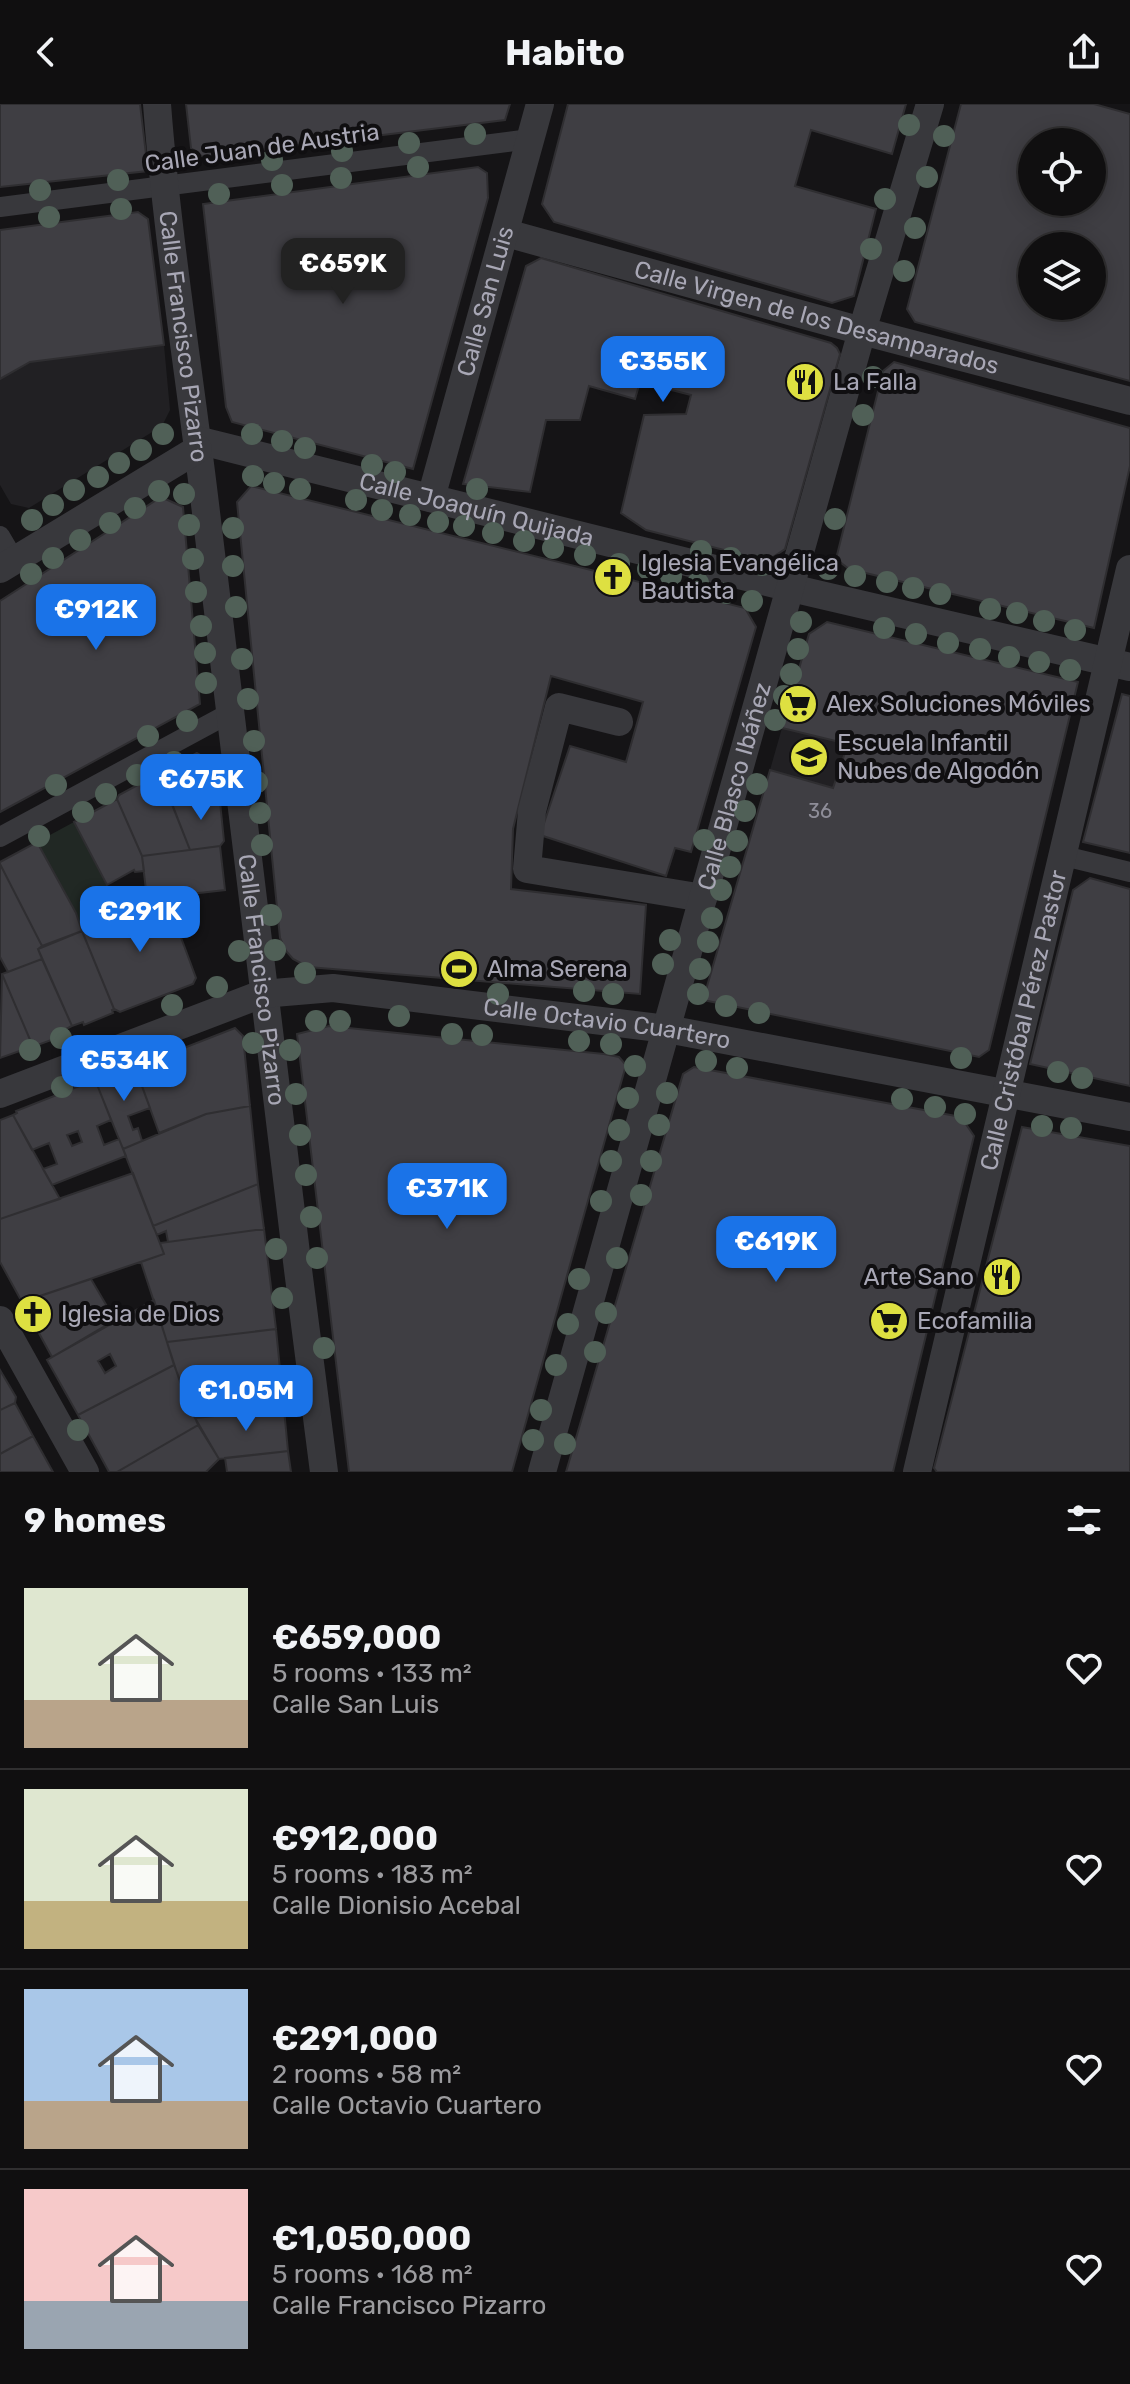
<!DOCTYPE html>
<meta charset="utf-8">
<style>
body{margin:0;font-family:Rubik,sans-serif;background:#1e1d1e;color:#f1f3f6;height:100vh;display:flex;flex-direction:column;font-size:30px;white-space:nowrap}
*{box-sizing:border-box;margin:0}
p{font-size:26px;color:#9c9c9f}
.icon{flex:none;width:44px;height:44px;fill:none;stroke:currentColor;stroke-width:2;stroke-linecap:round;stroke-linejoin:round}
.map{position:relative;height:1368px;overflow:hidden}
.sheet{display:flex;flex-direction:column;background:#100f10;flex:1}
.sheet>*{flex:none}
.fabs{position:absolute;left:1018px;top:24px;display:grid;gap:16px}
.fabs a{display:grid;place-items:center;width:88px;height:88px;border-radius:50%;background:#100f10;box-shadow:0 4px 20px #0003,0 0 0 2px #302f30;font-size:40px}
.price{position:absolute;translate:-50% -68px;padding:0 18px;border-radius:16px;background:#1a73e8;color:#fff;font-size:26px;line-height:52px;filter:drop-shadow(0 2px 4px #0008)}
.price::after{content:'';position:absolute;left:50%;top:48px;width:24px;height:18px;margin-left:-12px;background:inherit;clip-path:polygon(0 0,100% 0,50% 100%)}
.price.current{background:#222;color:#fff}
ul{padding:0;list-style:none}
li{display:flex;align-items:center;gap:24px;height:200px;padding:0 24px}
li+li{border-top:2px solid #302f30}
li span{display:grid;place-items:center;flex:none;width:224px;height:160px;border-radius:0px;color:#555}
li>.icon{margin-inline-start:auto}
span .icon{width:96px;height:96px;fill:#fffc;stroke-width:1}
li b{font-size:34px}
h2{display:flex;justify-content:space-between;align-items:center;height:96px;padding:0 24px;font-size:34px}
header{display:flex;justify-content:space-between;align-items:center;height:104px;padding:0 24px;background:#100f10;font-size:36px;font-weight:700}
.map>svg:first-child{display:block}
.built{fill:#212023}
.green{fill:#212824}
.building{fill:#3f3e43;stroke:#2f2e31;stroke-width:2;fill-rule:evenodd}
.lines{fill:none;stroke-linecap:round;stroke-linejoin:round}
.pedestrian{stroke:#38383c;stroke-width:20}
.minor{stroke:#38383c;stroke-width:28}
.tree{fill:#506057}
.labels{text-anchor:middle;stroke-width:8;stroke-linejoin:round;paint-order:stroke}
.number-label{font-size:20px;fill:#8e8d98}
.street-label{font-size:24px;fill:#a8a7b5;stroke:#100f11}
.poi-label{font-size:24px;fill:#a8a7b5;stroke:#100f11;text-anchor:start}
</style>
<header><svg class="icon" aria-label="back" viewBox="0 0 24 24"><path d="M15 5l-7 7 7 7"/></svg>Habito<svg class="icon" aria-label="share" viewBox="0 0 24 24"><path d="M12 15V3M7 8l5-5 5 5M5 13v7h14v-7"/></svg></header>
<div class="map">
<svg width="1130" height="1368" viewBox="0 0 1130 1368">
<rect width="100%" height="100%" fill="#151416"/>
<path class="built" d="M164,241L170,306L162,322L29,404L11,400L0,381V275L30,258Z
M782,624L848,640L833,684L770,666Z"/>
<path class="green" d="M74,718L122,811L82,827L76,809L37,738Z"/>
<path class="building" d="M0,0H140L148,67L0,83Z
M186,0H510L505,16L203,53L191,44Z
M568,0H906L892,50L811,26L795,82L876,105L854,192L832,199L554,118L542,100Z
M961,0H1094L1130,10V277L915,218L907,205ZM1032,38H1092V98H1032ZM1032,142H1092V202H1032Z
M478,63L487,69L488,94L413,365L232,318L226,303L203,100Z
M138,108L148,115L164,241L30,258L0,275V126Z
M541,154L831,239L837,244L840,250L785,445L767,457L646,426L621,409L644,311L686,310L691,291L640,278L635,295L589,282L580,316H546L530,388L463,380L526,162Z
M894,258L1130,324V362L1094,524L849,465L836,455L883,267Z
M251,382L745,504L756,523L691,748L675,744L666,772L540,731L570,642L626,658L643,598L551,572L513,725L511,785L646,801L640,890L308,863L293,855L286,847L280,834L237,398Z
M161,393L183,403L200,600L0,708V497Z
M827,518L1078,578L989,946L979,953L703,896L770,666L833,684L848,640L782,624L809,530Z
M1122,590L1130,592V749L1083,738Z
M197,649L215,659L219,694L171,698L160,669Z
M160,669L190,746L142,752L117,695L119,691Z
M215,694L220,698L224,737L220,742L190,746L171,698Z
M117,695L142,752L144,767L135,768L134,766L107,781L74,718Z
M37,738L76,809L82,827L42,842L0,760V758Z
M220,742L225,786L147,795L142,752Z
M0,760L42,842L38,845L42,855L8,868L0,853Z
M1090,774L1130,785V982L1030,960L1073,786Z
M166,793L196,874L193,880L120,908L114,905L82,827L122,811L120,807L147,795Z
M82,827L114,905L112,906L113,909L84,921L83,918L72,922L38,845Z
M42,855L72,922L66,925L68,930L35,942L34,937L31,938L2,870Z
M2,870L31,938V943L0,954Z
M329,922L604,950L619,953L626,961L512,1368H349L297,930Z
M235,924L243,932L250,1002L206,1010L159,1029L135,963Z
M135,963L150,1004L128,1012L133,1026L138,1024L142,1037L123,1045L96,978Z
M694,963L961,1013L974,1032L893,1368H566L683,970Z
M92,977L93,979L96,978L111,1016L97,1022L104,1041L119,1035L126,1052L52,1081L43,1065L57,1060L49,1039L32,1046L13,1011L17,1009L16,1007ZM78,1027L82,1038L72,1042L67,1031Z
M250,1002L258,1080L153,1122L123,1045L206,1010Z
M13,1011L60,1095L0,1115V1016Z
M1022,1023L1130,1042V1368H937L934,1364Z
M133,1069L164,1150L22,1198L0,1158V1115Z
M258,1080L264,1125L168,1138L166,1127L157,1131L153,1122Z
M264,1125L276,1225L167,1238L141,1158L164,1150L160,1139Z
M91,1175L115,1216L52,1253L22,1198Z
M154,1196L174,1261L78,1311L47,1256ZM110,1250L116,1262L105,1269L98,1257Z
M276,1225L284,1305L195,1314L179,1275L167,1238Z
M174,1261L198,1321L117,1368H109L78,1311Z
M0,1266L16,1293L15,1299L0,1306Z
M15,1299L33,1332L0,1350V1306Z
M284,1305L288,1347L219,1355L195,1314Z
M198,1321L219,1355L206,1368H117Z
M33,1332L53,1368H0V1350Z
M288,1347L291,1368H227L225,1354Z"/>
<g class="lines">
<path class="pedestrian" d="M0,103L530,35
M0,432L14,456
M0,733L228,610
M1064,752L1130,768"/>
<g class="minor">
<path id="s1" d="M157,0C167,131 188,261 204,392C241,718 282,1043 324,1368"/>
<path id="s2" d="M506,129L862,227L1130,297"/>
<path id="s3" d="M197,336L791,484L1130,563"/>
<path id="s4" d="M431,394L540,0"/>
<path d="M0,465L198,345"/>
<path d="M619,618L559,603L532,707L527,765L703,794"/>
<path id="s5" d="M0,990L262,890L333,884L667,925L1130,1013"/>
<path d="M0,1216L85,1368"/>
<path id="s6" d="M542,1368L862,227L930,0"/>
<path id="s7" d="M917,1368L1130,465"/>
</g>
</g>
<g class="tree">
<circle cx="909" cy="21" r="11"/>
<circle cx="475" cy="30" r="11"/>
<circle cx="944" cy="32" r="11"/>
<circle cx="409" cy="39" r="11"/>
<circle cx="342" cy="47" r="11"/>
<circle cx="272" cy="56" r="11"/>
<circle cx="418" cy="63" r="11"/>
<circle cx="927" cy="73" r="11"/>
<circle cx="341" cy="74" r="11"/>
<circle cx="118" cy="76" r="11"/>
<circle cx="282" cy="81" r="11"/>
<circle cx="40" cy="86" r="11"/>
<circle cx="219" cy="90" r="11"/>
<circle cx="885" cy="95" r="11"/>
<circle cx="121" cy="105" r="11"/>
<circle cx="49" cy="113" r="11"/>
<circle cx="915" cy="124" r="11"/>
<circle cx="871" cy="145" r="11"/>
<circle cx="904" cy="167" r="11"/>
<circle cx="873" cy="273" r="11"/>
<circle cx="863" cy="311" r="11"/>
<circle cx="163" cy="330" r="11"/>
<circle cx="252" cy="330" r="11"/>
<circle cx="282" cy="337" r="11"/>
<circle cx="305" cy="344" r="11"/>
<circle cx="141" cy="346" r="11"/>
<circle cx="119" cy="359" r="11"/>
<circle cx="372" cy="361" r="11"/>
<circle cx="395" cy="368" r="11"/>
<circle cx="253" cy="372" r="11"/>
<circle cx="98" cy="373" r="11"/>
<circle cx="274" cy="379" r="11"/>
<circle cx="300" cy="385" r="11"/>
<circle cx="477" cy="385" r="11"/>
<circle cx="74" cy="386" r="11"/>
<circle cx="159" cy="387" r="11"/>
<circle cx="184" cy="390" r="11"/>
<circle cx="356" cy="396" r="11"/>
<circle cx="53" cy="401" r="11"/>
<circle cx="135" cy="404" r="11"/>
<circle cx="382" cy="406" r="11"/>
<circle cx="410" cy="411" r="11"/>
<circle cx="835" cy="415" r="11"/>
<circle cx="32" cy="416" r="11"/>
<circle cx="438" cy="418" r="11"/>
<circle cx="110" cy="419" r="11"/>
<circle cx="189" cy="421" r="11"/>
<circle cx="464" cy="422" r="11"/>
<circle cx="233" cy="424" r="11"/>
<circle cx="493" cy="429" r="11"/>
<circle cx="80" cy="436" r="11"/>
<circle cx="524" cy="437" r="11"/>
<circle cx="553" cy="444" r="11"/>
<circle cx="701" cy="447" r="11"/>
<circle cx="585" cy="451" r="11"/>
<circle cx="53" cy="454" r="11"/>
<circle cx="731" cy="454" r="11"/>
<circle cx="193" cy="455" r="11"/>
<circle cx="619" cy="460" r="11"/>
<circle cx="762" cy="461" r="11"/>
<circle cx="233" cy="462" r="11"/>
<circle cx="648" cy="465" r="11"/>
<circle cx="828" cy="465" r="11"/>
<circle cx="31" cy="470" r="11"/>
<circle cx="671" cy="472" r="11"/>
<circle cx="855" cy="472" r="11"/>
<circle cx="887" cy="478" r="11"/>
<circle cx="698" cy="479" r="11"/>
<circle cx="913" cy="484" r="11"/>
<circle cx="196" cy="488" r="11"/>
<circle cx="726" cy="489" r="11"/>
<circle cx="940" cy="490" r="11"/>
<circle cx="752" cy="497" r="11"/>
<circle cx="236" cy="503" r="11"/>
<circle cx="990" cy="505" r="11"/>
<circle cx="1017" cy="509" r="11"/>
<circle cx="1044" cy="517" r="11"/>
<circle cx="801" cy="518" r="11"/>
<circle cx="201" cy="522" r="11"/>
<circle cx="884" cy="524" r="11"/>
<circle cx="1075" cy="526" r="11"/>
<circle cx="916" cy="530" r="11"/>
<circle cx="948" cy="539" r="11"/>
<circle cx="798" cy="545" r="11"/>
<circle cx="980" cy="545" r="11"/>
<circle cx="205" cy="549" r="11"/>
<circle cx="1009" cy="553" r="11"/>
<circle cx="242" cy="555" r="11"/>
<circle cx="1039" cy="558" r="11"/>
<circle cx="1070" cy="566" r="11"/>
<circle cx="791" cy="570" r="11"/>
<circle cx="206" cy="579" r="11"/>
<circle cx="784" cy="592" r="11"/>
<circle cx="248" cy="595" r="11"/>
<circle cx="775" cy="616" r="11"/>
<circle cx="187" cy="617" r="11"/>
<circle cx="148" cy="632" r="11"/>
<circle cx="254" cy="637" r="11"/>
<circle cx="174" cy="658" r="11"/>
<circle cx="137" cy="671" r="11"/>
<circle cx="221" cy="671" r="11"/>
<circle cx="257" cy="678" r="11"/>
<circle cx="757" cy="680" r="11"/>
<circle cx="56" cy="681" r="11"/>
<circle cx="106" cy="690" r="11"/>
<circle cx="745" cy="707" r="11"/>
<circle cx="83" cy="708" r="11"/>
<circle cx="260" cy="709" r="11"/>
<circle cx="39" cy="732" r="11"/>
<circle cx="704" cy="736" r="11"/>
<circle cx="737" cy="737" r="11"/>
<circle cx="262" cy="741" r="11"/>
<circle cx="730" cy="763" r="11"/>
<circle cx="721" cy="786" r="11"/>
<circle cx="271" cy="811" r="11"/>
<circle cx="712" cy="814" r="11"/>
<circle cx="670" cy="836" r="11"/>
<circle cx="708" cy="838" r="11"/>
<circle cx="275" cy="846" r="11"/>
<circle cx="239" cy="847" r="11"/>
<circle cx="663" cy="860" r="11"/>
<circle cx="700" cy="865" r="11"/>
<circle cx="305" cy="869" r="11"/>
<circle cx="217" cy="883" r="11"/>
<circle cx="584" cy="887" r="11"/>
<circle cx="498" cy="890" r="11"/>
<circle cx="613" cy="890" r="11"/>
<circle cx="698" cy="890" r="11"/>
<circle cx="172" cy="901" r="11"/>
<circle cx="726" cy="902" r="11"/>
<circle cx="759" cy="909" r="11"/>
<circle cx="399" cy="912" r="11"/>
<circle cx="316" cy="917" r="11"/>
<circle cx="340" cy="917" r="11"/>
<circle cx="452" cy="930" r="11"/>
<circle cx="482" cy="931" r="11"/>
<circle cx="61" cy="934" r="11"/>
<circle cx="579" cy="937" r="11"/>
<circle cx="253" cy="939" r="11"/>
<circle cx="611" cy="940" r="11"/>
<circle cx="30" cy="946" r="11"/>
<circle cx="290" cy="946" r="11"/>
<circle cx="961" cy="954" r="11"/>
<circle cx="706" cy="957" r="11"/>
<circle cx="635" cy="962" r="11"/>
<circle cx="737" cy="964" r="11"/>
<circle cx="1058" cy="968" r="11"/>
<circle cx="1082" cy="974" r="11"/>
<circle cx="62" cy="983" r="11"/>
<circle cx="667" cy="989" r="11"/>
<circle cx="296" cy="990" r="11"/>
<circle cx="628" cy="994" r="11"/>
<circle cx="902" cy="995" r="11"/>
<circle cx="935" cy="1003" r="11"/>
<circle cx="965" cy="1010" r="11"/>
<circle cx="659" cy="1021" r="11"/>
<circle cx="1042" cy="1022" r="11"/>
<circle cx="1071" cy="1024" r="11"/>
<circle cx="619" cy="1026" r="11"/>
<circle cx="300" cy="1031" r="11"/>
<circle cx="611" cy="1057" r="11"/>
<circle cx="651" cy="1057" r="11"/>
<circle cx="306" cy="1071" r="11"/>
<circle cx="641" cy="1091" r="11"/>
<circle cx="601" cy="1097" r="11"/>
<circle cx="311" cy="1113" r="11"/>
<circle cx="276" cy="1145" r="11"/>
<circle cx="317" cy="1154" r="11"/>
<circle cx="617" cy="1154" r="11"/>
<circle cx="579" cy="1175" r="11"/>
<circle cx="282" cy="1194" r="11"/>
<circle cx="606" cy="1209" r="11"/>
<circle cx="568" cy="1220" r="11"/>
<circle cx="324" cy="1244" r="11"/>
<circle cx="595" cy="1248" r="11"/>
<circle cx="556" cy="1261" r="11"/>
<circle cx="290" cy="1278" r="11"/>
<circle cx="541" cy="1306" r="11"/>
<circle cx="78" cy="1326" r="11"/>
<circle cx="533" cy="1336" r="11"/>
<circle cx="565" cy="1340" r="11"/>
</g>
<defs>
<g id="restaurant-disc" transform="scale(2)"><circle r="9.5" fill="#dee041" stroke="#100f11"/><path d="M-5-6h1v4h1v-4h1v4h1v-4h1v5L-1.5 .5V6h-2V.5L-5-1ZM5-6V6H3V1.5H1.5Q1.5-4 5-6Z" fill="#111"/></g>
<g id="church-disc" transform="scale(2)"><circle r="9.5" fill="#dee041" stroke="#100f11"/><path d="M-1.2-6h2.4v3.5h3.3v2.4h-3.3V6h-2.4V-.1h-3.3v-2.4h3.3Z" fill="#111"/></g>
<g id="supermarket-disc" transform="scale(2)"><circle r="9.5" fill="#dee041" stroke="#100f11"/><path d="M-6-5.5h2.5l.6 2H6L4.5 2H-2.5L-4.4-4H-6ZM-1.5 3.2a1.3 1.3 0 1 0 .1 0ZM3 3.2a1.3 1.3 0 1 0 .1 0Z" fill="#111"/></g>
<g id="school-disc" transform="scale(2)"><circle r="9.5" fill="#dee041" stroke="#100f11"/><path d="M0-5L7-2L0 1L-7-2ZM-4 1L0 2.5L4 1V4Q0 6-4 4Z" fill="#111"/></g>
<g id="stadium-disc" transform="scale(2)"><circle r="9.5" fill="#dee041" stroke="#100f11"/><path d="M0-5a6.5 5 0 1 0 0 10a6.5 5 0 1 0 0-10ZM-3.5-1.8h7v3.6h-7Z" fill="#111"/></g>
</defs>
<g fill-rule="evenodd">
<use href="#restaurant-disc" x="805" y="278"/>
<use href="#church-disc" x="613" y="473"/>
<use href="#supermarket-disc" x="798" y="600"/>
<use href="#school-disc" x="809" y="653"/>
<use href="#stadium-disc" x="459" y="865"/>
<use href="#restaurant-disc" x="1002" y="1173"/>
<use href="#church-disc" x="33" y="1210"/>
<use href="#supermarket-disc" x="889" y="1217"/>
</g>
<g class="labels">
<g class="number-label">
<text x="820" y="714">36</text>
</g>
<g class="street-label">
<text transform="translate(262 44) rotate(-8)" y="8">Calle Juan de Austria</text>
<text dy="8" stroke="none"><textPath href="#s4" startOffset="204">Calle San Luis</textPath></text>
<text dy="8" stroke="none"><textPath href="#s2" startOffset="322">Calle Virgen de los Desamparados</textPath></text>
<text dy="8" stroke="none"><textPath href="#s1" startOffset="234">Calle Francisco Pizarro</textPath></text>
<text dy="8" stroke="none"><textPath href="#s3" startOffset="288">Calle Joaquín Quijada</textPath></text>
<text dy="8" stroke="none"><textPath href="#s6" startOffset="712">Calle Blasco Ibáñez</textPath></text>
<text dy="8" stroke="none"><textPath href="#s1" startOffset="882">Calle Francisco Pizarro</textPath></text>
<text dy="8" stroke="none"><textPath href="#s7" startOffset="464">Calle Cristóbal Pérez Pastor</textPath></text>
<text dy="8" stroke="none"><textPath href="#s5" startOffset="628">Calle Octavio Cuartero</textPath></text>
</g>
<g class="poi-label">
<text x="833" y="286">La Falla</text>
<text x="641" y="467">Iglesia Evangélica<tspan x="641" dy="28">Bautista</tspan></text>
<text x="826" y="608">Alex Soluciones Móviles</text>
<text x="837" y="647">Escuela Infantil<tspan x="837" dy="28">Nubes de Algodón</tspan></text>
<text x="487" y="873">Alma Serena</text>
<text x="974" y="1181" text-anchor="end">Arte Sano</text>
<text x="61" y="1218">Iglesia de Dios</text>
<text x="917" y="1225">Ecofamilia</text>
</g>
</g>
</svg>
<div class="fabs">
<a><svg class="icon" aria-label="locate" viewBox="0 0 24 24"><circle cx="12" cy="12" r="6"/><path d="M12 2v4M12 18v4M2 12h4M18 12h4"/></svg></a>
<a><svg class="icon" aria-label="layers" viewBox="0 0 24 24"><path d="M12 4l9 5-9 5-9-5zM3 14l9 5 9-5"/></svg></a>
</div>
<b class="price current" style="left:343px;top:202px">€659K</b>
<b class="price" style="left:663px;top:300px">€355K</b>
<b class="price" style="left:96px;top:548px">€912K</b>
<b class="price" style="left:201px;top:718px">€675K</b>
<b class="price" style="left:140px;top:850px">€291K</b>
<b class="price" style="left:124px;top:999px">€534K</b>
<b class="price" style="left:447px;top:1127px">€371K</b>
<b class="price" style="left:776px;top:1180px">€619K</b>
<b class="price" style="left:246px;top:1329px">€1.05M</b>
</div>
<section class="sheet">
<h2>9 homes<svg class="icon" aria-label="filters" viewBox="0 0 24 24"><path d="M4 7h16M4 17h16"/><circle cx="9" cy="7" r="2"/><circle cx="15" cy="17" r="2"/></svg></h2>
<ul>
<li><span style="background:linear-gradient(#dfe7d0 70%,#b9a48a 0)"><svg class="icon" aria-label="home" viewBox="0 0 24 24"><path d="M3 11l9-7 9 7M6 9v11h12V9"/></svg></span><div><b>€659,000</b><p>5 rooms · 133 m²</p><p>Calle San Luis</p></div><svg class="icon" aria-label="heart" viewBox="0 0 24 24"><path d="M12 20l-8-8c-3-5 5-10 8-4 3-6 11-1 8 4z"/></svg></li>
<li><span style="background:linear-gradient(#dfe7d0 70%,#c2b280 0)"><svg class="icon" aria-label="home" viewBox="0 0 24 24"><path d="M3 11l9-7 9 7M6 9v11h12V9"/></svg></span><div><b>€912,000</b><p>5 rooms · 183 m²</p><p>Calle Dionisio Acebal</p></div><svg class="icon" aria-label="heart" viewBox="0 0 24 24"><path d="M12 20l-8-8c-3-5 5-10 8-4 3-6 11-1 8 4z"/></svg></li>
<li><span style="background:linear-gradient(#a9c7e8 70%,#b9a48a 0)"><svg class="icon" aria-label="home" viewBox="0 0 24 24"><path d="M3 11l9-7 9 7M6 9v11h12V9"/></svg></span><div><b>€291,000</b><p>2 rooms · 58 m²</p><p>Calle Octavio Cuartero</p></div><svg class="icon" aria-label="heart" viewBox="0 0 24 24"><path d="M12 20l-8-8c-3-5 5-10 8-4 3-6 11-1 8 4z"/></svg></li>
<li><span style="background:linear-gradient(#f6c9c9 70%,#9aa5b1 0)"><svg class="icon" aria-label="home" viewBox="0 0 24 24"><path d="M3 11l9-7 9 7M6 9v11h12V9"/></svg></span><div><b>€1,050,000</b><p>5 rooms · 168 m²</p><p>Calle Francisco Pizarro</p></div><svg class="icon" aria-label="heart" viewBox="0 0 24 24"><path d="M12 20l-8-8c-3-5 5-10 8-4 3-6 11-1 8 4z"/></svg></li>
</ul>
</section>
